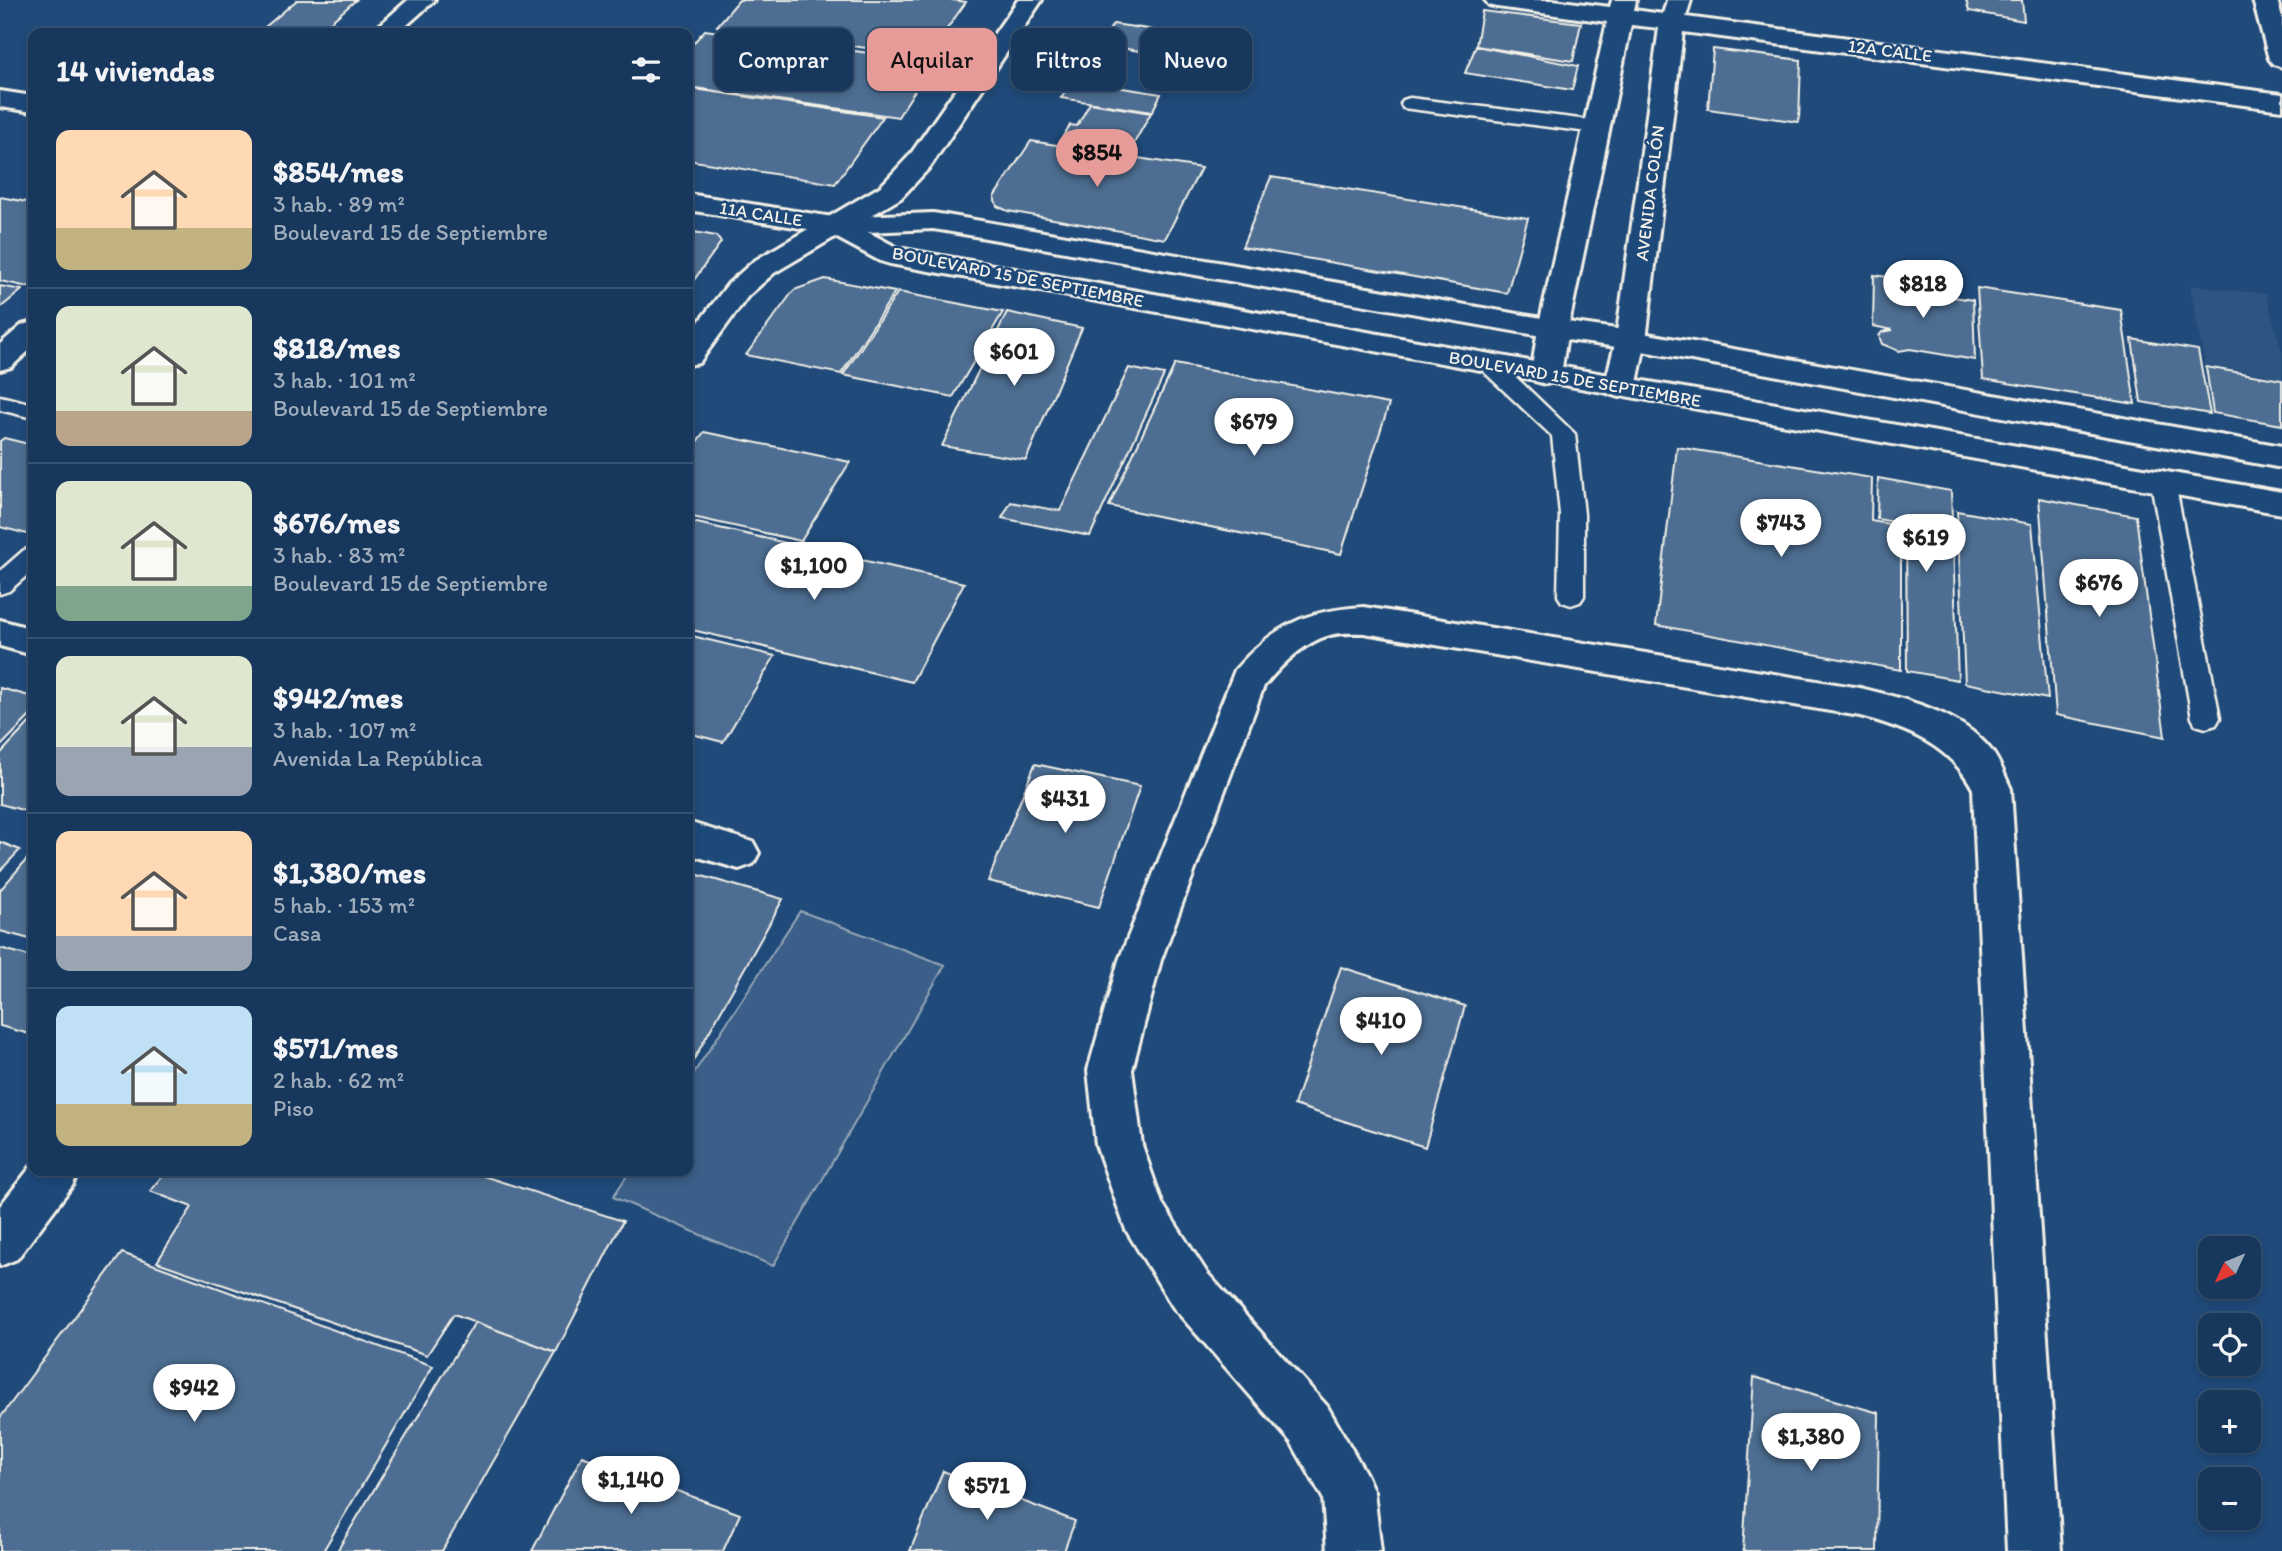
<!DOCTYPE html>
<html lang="es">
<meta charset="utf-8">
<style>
body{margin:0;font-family:Itim,sans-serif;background:#203f62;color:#f1f3f6;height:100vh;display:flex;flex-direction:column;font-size:26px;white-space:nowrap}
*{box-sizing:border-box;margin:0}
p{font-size:23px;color:#9eacbb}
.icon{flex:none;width:38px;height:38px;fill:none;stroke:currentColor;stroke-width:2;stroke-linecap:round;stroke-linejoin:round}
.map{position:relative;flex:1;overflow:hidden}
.drawer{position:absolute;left:28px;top:28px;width:665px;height:1148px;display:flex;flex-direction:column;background:#17385c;border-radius:14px;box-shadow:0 4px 10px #0003,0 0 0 2px #365272}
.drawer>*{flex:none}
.hud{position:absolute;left:714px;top:28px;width:665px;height:63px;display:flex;gap:14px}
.needle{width:46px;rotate:226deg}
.tools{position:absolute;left:2198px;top:1236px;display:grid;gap:14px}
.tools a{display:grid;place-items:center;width:63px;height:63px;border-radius:14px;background:#17385c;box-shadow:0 4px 10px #0003,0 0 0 2px #365272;font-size:35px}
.price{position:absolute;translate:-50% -60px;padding:0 16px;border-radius:24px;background:#fff;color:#222;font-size:23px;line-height:46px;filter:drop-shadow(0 2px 4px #0008)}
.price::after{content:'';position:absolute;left:50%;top:42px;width:21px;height:16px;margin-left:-10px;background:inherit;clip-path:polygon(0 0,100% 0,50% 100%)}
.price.active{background:#e69b98;color:#111}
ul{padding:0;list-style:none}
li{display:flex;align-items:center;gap:21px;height:175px;padding:0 28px}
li+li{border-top:2px solid #365272}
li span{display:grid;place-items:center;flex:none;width:196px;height:140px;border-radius:14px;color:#555}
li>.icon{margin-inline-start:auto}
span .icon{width:84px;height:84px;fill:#fffc;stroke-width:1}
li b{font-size:30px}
h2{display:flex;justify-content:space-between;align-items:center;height:84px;padding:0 28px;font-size:30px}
.chip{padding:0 24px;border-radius:14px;background:#17385c;box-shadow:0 4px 10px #0003,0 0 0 2px #365272;font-size:24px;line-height:63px}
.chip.active{background:#e69b98;color:#111}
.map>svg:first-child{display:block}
.built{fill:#2d5581}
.green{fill:#3a5f88;stroke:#97a8b8;stroke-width:2}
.building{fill:#4d6e92;stroke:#f4f1e8;stroke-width:2}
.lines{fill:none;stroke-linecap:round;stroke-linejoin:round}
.lane-casing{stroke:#f4f1e8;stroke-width:5}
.street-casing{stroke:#f4f1e8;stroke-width:6}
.secondary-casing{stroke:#f4f1e8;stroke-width:6}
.lane{fill:#1f4a7a;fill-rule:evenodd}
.street{fill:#1f4a7a;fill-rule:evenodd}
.secondary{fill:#1f4a7a;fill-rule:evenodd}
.labels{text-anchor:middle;stroke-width:5;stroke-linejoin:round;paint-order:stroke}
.far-street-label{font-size:18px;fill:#f4f1e8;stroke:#1f4a7a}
</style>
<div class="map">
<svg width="2282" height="1551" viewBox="0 0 2282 1551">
<rect width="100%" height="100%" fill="#1f4a7a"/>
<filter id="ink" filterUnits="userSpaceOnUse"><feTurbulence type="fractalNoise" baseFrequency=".0143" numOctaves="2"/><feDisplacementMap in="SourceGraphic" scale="14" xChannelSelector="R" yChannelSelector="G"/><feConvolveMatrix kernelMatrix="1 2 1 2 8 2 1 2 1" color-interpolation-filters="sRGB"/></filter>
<g filter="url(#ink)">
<path class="built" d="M2190,285L2266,294L2282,353V378L2205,365Z"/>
<path class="green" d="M800,911L945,965L773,1266L613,1197L630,1171H688V1082Z"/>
<path class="building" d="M297,0H356L318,33H258Z
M739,0H953L966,2L927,57L717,26Z
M1966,0H2022L2024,21L1969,11Z
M1482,11L1581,23L1573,61L1476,46Z
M1113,24L1205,37L1193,59L1100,45Z
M705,30L933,62L898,117L688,87V49Z
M1476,46L1578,66L1572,90L1465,73Z
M1713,49L1801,60L1799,122L1708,109Z
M1072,80L1161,94L1152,112L1061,98Z
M688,88L883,117L835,184L688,160Z
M1090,103L1151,113L1128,154L1059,143L1070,125L1077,126Z
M1031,141L1201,168L1165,239L1008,211L997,206L994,197Z
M1271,177L1528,218L1507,293L1242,247Z
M0,197L33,203V282L28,287L0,281Z
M688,231L716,236L721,242L694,280H691L688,284Z
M1874,275L1909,280V290L1973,300L1975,360L1910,349L1899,351L1882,344L1879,336L1882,332L1893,330L1873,326Z
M825,279L895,292L841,374L746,355L794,290Z
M0,286L22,290L0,308Z
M1977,288L2121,310L2135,404L1983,379Z
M898,292L1003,312L953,397L843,375Z
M1007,312L1082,328L1026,460L942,446Z
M2132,339L2198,350L2210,414L2141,402Z
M1175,364L1389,404L1341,554L1109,506Z
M2206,367L2282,380V425L2213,413Z
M1129,368L1164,375L1090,536L1002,518L1011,502L1060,511Z
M704,432L850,462L801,541L688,516V454Z
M4,438L33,445V528L27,534L0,527V441Z
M1677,447L1872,478L1871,521L1901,526V670L1656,625Z
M1878,478L1951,491L1958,680L1907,671L1906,524L1877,519Z
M2039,498L2136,516L2165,737L2056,715Z
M1957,511L2032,524L2048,699L1965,683Z
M688,521L964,583L912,682L688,629Z
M688,635L775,656L723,742L688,733Z
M0,688L33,697V713L0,747Z
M33,719V813L0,804V754Z
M1035,764L1140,786L1099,907L988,881Z
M0,842L20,850L0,871Z
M27,859L33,860V940L0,931V890Z
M688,872L783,899L688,1070Z
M0,948L33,957V1035L0,1026Z
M1341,967L1465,1006L1425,1147L1294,1105Z
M166,1171H468L623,1221L556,1352L454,1314L427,1355L157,1262L192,1207L150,1191Z
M122,1253L433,1366L323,1551H0V1418Z
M475,1322L556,1352L442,1551H337Z
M1754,1377L1879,1413L1877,1551H1743Z
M582,1456L740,1514L723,1551H532Z
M943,1471L1075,1521L1064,1551H910Z"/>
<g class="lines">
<g class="lane-casing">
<path id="lane" d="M1410,98L1596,121L1606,127L1596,133L1403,108L1401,104L1403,100Z
M1489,357L1497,359L1575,434L1584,514V596L1580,602L1571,605L1562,602L1558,596L1560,514L1552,436L1481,369L1478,364L1481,359Z
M0,396L33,404V418L0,410Z
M2163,474L2171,476L2175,482L2220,718L2216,725L2206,728L2196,725L2192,718L2151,482L2155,476Z
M33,547V570L9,591L0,594V571L24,550Z"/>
</g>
<g class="street-casing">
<path id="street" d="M1018,0H1042L930,167L901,198L774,273L748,296L699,363L688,365V336L728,284L754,261L881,186L910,155Z
M1485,0H1553L1610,7L1612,0H1636L1634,10L1663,14L1667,0H1691L1686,17L2282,94V110L1683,32L1646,340L1636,387L1631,394L1620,397L1609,394L1604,387L1616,340L1659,28L1631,25L1568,329L1561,374L1557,381L1546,384L1535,381L1531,374L1538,329L1607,22L1497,7L1489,5Z
M2253,0H2277L2282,17V67L2273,64L2269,59Z
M0,91L33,96V112L0,107Z
M1364,607L1860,688C1905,699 1961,712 1991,750C2000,762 2005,776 2011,789L2061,1551H2007L1973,789C1950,745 1906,728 1860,716L1364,633C1353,633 1341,632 1330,635C1304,642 1281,665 1264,686L1161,960L1132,1070L1142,1145L1162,1203L1207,1273L1327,1406L1366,1474L1374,1492L1381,1551H1327L1323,1498L1291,1442L1173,1307L1126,1230L1096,1145L1088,1070L1119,960L1235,670C1273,626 1306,610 1364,607Z
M0,620L33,629V655L0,646Z
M688,822L753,842L759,853L753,864L739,869L688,854Z
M33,1164V1171H79L72,1186L17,1259L0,1266V1206Z"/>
</g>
<g class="secondary-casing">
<path id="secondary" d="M408,0H435L398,33H371Z
M688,194L833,217L933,213L946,215L1553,320L1631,331L2282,446V468L1631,349L1553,338L946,231L933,229L868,232L898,248L1546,364L2282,492V514L890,264L880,261L826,232L688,210Z
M33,322V347L11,367L0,370V344L22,325Z"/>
</g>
<use href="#lane" class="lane"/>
<use href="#street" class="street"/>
<use href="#secondary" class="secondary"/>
</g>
</g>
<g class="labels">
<g class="far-street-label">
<text transform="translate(1890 51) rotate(7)" y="6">12A CALLE</text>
<text transform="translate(1650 193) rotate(-83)" y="6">AVENIDA COLÓN</text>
<text transform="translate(761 214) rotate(9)" y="6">11A CALLE</text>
<text transform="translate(1018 277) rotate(11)" y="6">BOULEVARD 15 DE SEPTIEMBRE</text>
<text transform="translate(1575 379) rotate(10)" y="6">BOULEVARD 15 DE SEPTIEMBRE</text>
</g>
</g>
</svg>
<div class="tools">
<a><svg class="needle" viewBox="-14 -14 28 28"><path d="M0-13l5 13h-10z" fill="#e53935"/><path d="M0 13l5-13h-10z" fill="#9eacbb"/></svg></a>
<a><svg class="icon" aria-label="locate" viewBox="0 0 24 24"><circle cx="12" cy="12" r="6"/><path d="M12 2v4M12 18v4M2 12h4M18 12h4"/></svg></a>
<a>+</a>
<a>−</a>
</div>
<b class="price active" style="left:1097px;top:189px">$854</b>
<b class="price" style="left:1923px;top:320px">$818</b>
<b class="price" style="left:1014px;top:388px">$601</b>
<b class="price" style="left:1254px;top:458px">$679</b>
<b class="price" style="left:1781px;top:559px">$743</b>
<b class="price" style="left:1926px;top:574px">$619</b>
<b class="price" style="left:814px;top:602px">$1,100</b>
<b class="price" style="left:2099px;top:619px">$676</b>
<b class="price" style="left:1065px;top:835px">$431</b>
<b class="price" style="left:1381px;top:1057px">$410</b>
<b class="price" style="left:194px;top:1424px">$942</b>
<b class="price" style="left:1811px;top:1473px">$1,380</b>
<b class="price" style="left:631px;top:1516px">$1,140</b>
<b class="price" style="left:987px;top:1522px">$571</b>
<div class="hud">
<a class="chip">Comprar</a>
<a class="chip active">Alquilar</a>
<a class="chip">Filtros</a>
<a class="chip">Nuevo</a>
</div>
<section class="drawer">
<h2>14 viviendas<svg class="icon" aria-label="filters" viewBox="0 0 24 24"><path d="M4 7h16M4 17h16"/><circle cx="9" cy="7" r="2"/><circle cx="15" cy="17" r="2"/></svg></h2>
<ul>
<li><span style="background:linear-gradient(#ffd9b3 70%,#c2b280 0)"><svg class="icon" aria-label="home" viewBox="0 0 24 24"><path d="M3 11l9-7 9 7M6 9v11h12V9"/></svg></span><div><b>$854/mes</b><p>3 hab. · 89 m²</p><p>Boulevard 15 de Septiembre</p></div></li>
<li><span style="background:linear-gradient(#dfe7d0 75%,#b9a48a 0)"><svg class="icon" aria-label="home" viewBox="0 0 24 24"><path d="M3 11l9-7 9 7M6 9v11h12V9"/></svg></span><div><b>$818/mes</b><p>3 hab. · 101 m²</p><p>Boulevard 15 de Septiembre</p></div></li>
<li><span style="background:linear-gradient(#dfe7d0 75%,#7fa58c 0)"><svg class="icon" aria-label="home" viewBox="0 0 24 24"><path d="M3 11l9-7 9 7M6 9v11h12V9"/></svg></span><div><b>$676/mes</b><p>3 hab. · 83 m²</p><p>Boulevard 15 de Septiembre</p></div></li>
<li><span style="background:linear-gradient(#dfe7d0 65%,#9aa5b1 0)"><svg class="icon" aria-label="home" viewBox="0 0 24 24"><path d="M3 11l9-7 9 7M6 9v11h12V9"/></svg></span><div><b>$942/mes</b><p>3 hab. · 107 m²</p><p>Avenida La República</p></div></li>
<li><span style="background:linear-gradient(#ffd9b3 75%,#9aa5b1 0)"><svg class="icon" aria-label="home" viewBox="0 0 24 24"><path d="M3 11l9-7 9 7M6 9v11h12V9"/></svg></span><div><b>$1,380/mes</b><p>5 hab. · 153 m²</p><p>Casa</p></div></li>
<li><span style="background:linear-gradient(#bfe0f5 70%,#c2b280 0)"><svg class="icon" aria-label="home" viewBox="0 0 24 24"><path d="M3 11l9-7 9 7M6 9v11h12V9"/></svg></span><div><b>$571/mes</b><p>2 hab. · 62 m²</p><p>Piso</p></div></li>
</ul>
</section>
</div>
